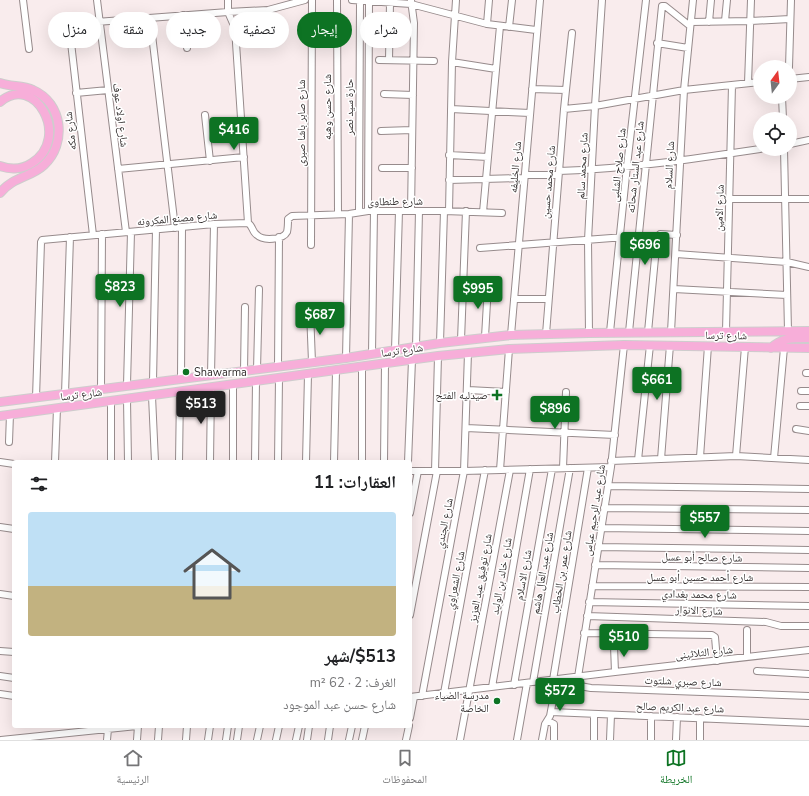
<!DOCTYPE html>
<html lang="ar">
<meta charset="utf-8">
<style>
body{margin:0;font-family:"Nunito Sans","Noto Naskh Arabic",sans-serif;background:#f2f2f2;color:#202124;direction:rtl;height:100vh;display:flex;flex-direction:column;font-size:15px;white-space:nowrap}
*{box-sizing:border-box;margin:0}
p{font-size:13px;color:#757577}
.icon{flex:none;width:22px;height:22px;fill:none;stroke:currentColor;stroke-width:2;stroke-linecap:round;stroke-linejoin:round}
.map{position:relative;flex:1;overflow:hidden;direction:ltr}
.drawer{position:absolute;left:12px;top:460px;width:400px;height:268px;display:flex;flex-direction:column;background:#fff;border-radius:4px;box-shadow:0 4px 16px #0002;direction:rtl}
.drawer>*{flex:none}
.hud{position:absolute;left:12px;top:12px;width:400px;height:36px;direction:rtl;display:flex;gap:8px}
.needle{width:26px;rotate:15deg}
.controls{position:absolute;left:753px;top:60px;display:grid;gap:8px}
.controls a{display:grid;place-items:center;width:44px;height:44px;border-radius:50%;background:#fff;box-shadow:0 4px 16px #0002;font-size:20px}
.price{position:absolute;translate:-50% -34px;padding:0 9px;border-radius:4px;background:#0d7323;color:#fff;font-size:13px;line-height:26px;filter:drop-shadow(0 1px 2px #0008)}
.price::after{content:'';position:absolute;left:50%;top:24px;width:12px;height:9px;margin-left:-6px;background:inherit;clip-path:polygon(0 0,100% 0,50% 100%)}
.price.current{background:#222;color:#fff}
ul{padding:0;list-style:none}
li{display:grid;align-content:center;gap:8px;height:212px;padding:0 16px}
li+li{border-top:1px solid #e0e0e0}
li span{display:grid;place-items:center;height:124px;border-radius:4px;color:#555}
li>.icon{margin-inline-start:auto}
span .icon{width:72px;height:72px;fill:#fffc;stroke-width:1}
li b{font-size:17px}
h2{display:flex;justify-content:space-between;align-items:center;height:48px;padding:0 16px;font-size:17px}
.tag{padding:0 14px;border-radius:18px;background:#fff;box-shadow:0 4px 16px #0002;font-size:14px;line-height:36px}
.tag.current{background:#0d7323;color:#fff}
.menu{display:flex;justify-content:space-around;align-items:center;height:56px;border-top:1px solid #e0e0e0;background:#fff;font-size:11px;color:#757577}
.menu a{display:grid;justify-items:center;gap:2px}
.menu .current{color:#0d7323}
.map>svg:first-child{display:block}
.lines{fill:none;stroke-linecap:round;stroke-linejoin:round}
.minor-casing{stroke:#978b8c;stroke-width:8}
.major-casing{stroke:#cecdcd;stroke-width:10}
.minor{stroke:#fff;stroke-width:6}
.major{stroke:#f7aed9;stroke-width:8}
.poi-dot{fill:#0d7323;stroke:#fff;stroke-width:1.5}
.labels{text-anchor:middle;stroke-width:3;stroke-linejoin:round;paint-order:stroke}
.street-label{font-size:11px;fill:#342f2f;stroke:#fff}
.poi-label{font-size:11px;fill:#342f2f;stroke:#fff;text-anchor:end}
</style>
<div class="map">
<svg width="809" height="740" viewBox="0 0 809 740">
<rect width="100%" height="100%" fill="#f9eced"/>
<g class="lines">
<g class="minor-casing">
<path id="minor" d="M23,0L29,49
M97,0L126,232
M228,0V12L235,28L248,223
M337,0L338,214
M352,0L411,4L487,24L536,30
M411,0L414,23L411,211
M183,15L187,48
M150,18L175,228
M725,21L727,0
M691,22L751,21L790,19
M709,22L711,0
M487,24L489,0
M509,27L512,0
M657,43L688,48
M379,60L434,61
M389,60L390,3
M452,62L496,69
M789,67L791,0
M790,79L809,77
M748,83L751,0
M532,89L566,90
M76,93L108,90
M384,94L413,95
M782,97L783,119
M451,109L530,113
M564,109L595,106L684,90L760,82
M205,115L210,161
M381,131L412,130
M790,144L809,140
M784,149L788,331
M449,155L488,157
M382,168H412
M118,169L244,157
M559,171C626,169 693,159 760,149
M525,175H558
M449,180L524,178
M729,199H809
M368,211L369,2
M449,211L452,62L456,0
M359,212L360,1
M483,212L500,26
M93,235L69,25L70,24L228,12L268,10L305,0
M311,245L312,0
M480,248L638,236
M676,254L787,262L809,267
M674,289L787,295
M514,299H548
M310,311L312,362
M726,331L732,85
M610,332L627,166L646,0
M629,332L662,6H665L690,26
M648,332L657,237L660,234L677,235
M671,332L684,90L693,0
M589,333L588,240L595,106L602,0
M546,334L564,109L572,33
M511,335L540,0
M485,337L488,285
M461,340L466,211
M440,343L444,211
M416,347L419,211
M395,350L399,211
M372,354L374,211
M346,358L349,214
M278,367L279,237
M257,370L259,289
M244,371L245,307
M806,373H809
M211,375L214,224
M181,379L182,227
M153,382L156,229
M127,385L131,232
M101,389L102,234
M468,390L506,392
M801,391H809
M65,394L70,237
M152,396L155,462
M36,398L41,242L42,240L214,224L248,223C253,226 252,232 257,235C263,241 283,240 287,232C288,228 288,223 288,219L292,216L349,214L368,211H444L502,213
M127,399L128,462
M111,401V462
M800,406H809
M466,428L615,435
M796,429L809,431
M9,442L10,414
M736,456L745,347
M700,457L708,346
M774,458L784,348
M661,459L670,345
M638,460L650,345
M611,461L736,456L809,460
M0,462L14,464
M55,462L57,408
M179,462L180,392
M210,462L211,388
M233,462V385
M255,462L256,381
M278,462L279,378
M306,462L308,374
M334,462L336,371
M362,462V367
M384,462L385,364
M408,462L412,360
M563,468L566,392
M500,470L509,349
M410,471H464L611,467
M435,471L438,356
M608,486L809,489
M604,508L809,510
M410,513L418,471
M0,527L14,529
M601,528L809,531
M598,547L809,550
M595,565L809,568
M592,586L809,587
M0,594L14,596
M589,602L809,606
M410,615L437,471
M587,616L766,622L781,626H809
M747,630V657
M584,633L712,635L715,637L717,661
M614,646L615,672
M0,651L14,652
M757,671L809,674
M0,676L14,678
M578,677L611,467L624,345
M553,680L588,468
M533,682L570,468
M557,682L591,688L809,696
M514,685L552,469
M492,687L530,469
M444,693L485,470
M0,694L14,696
M422,696L464,471L468,353
M410,697L615,672L809,650
M551,712L809,723
M410,718L414,697
M548,721L554,724V740
M1,740L137,726
M107,740L108,729
M137,740L138,726
M158,740L159,726
M186,740L187,726
M208,740L210,726
M226,740L228,726
M237,740L239,726
M257,740L260,726
M276,740L279,726
M296,740L299,726
M307,740L309,726
M328,740L330,726
M349,740L352,726
M362,740L365,726
M406,740L409,726
M460,740L510,470
M517,740L527,683
M542,740L545,724L550,716L557,679
M594,740V714
M610,740L611,715
M651,740V716
M676,740L677,717
M700,740V718"/>
</g>
<g class="major-casing">
<path id="major" d="M0,83C11,87 23,85 33,90C63,103 67,144 44,165C30,178 14,176 0,193
M0,102C34,72 72,137 32,163C23,169 11,170 0,166
M771,348C783,337 794,338 809,338
M0,402L346,358L440,343L511,335L589,333L809,331
M0,416L438,356L509,349L624,345L809,348"/>
</g>
<use href="#minor" class="minor"/>
<use href="#major" class="major"/>
</g>
<g class="poi-dot">
<circle cx="186" cy="372" r="4"/>
<path d="M495 389h4v4h4v4h-4v4h-4v-4h-4v-4h4z"/>
<circle cx="497" cy="701" r="4"/>
</g>
<g class="labels">
<g class="street-label">
<text transform="translate(327 107) rotate(-90)" y="4">شارع حسن وهبه</text>
<text transform="translate(349 107) rotate(-90)" y="4">حارة سيد نصر</text>
<text transform="translate(121 115) rotate(83)" y="4">شارع اولاد عوف</text>
<text transform="translate(301 123) rotate(-90)" y="4">شارع صابر باشا صبرى</text>
<text transform="translate(70 131) rotate(-97)" y="4">شارع مكه</text>
<text transform="translate(618 165) rotate(-84)" y="4">شارع صلاح الشلبى</text>
<text transform="translate(669 165) rotate(-87)" y="4">شارع السلام</text>
<text transform="translate(582 166) rotate(-87)" y="4">شارع محمد سالم</text>
<text transform="translate(515 167) rotate(-85)" y="4">شارع الخليفه</text>
<text transform="translate(635 167) rotate(-84)" y="4">شارع عبد الستار شحاته</text>
<text transform="translate(548 182) rotate(-85)" y="4">شارع محمد حسين</text>
<text transform="translate(395 201) rotate(-1)" y="4">شارع طنطاوى</text>
<text transform="translate(719 208) rotate(-88)" y="4">شارع الامين</text>
<text transform="translate(177 218) rotate(-5)" y="4">شارع مصنع المكرونه</text>
<text transform="translate(726 335) rotate(1)" y="4">شارع ترسا</text>
<text transform="translate(402 350) rotate(-8)" y="4">شارع ترسا</text>
<text transform="translate(81 394) rotate(-7)" y="4">شارع ترسا</text>
<text transform="translate(594 510) rotate(-81)" y="4">شارع عبد الرحيم عباس</text>
<text transform="translate(444 523) rotate(-79)" y="4">شارع الجندي</text>
<text transform="translate(702 557) rotate(1)" y="4">شارع صالح أبو عسل</text>
<text transform="translate(561 572) rotate(-81)" y="4">شارع عمر بن الخطاب</text>
<text transform="translate(542 573) rotate(-80)" y="4">شارع عبد العال هاشم</text>
<text transform="translate(523 575) rotate(-80)" y="4">شارع الاسلام</text>
<text transform="translate(501 576) rotate(-80)" y="4">شارع خالد بن الوليد</text>
<text x="700" y="581">شارع أحمد حسين أبو عسل</text>
<text transform="translate(480 578) rotate(-80)" y="4">شارع توفيق عبد العزيز</text>
<text transform="translate(455 580) rotate(-79)" y="4">شارع الشعراوي</text>
<text transform="translate(699 594) rotate(1)" y="4">شارع محمد بغدادي</text>
<text transform="translate(699 610) rotate(2)" y="4">شارع الانوار</text>
<text transform="translate(704 652) rotate(-6)" y="4">شارع الثلاثينى</text>
<text transform="translate(683 681) rotate(2)" y="4">شارع صبري شلتوت</text>
<text transform="translate(680 707) rotate(2)" y="4">شارع عبد الكريم صالح</text>
</g>
<g class="poi-label">
<text x="194" y="376" text-anchor="start">Shawarma</text>
<text x="488" y="399">صيدليه الفتح</text>
<text x="489" y="699">مدرسة الضياء<tspan x="489" dy="13">الخاصة</tspan></text>
</g>
</g>
</svg>
<div class="controls">
<a><svg class="needle" viewBox="-14 -14 28 28"><path d="M0-13l5 13h-10z" fill="#e53935"/><path d="M0 13l5-13h-10z" fill="#757577"/></svg></a>
<a><svg class="icon" aria-label="locate" viewBox="0 0 24 24"><circle cx="12" cy="12" r="6"/><path d="M12 2v4M12 18v4M2 12h4M18 12h4"/></svg></a>
</div>
<b class="price" style="left:234px;top:151px">$416</b>
<b class="price" style="left:645px;top:266px">$696</b>
<b class="price" style="left:120px;top:308px">$823</b>
<b class="price" style="left:478px;top:310px">$995</b>
<b class="price" style="left:320px;top:336px">$687</b>
<b class="price" style="left:657px;top:401px">$661</b>
<b class="price current" style="left:201px;top:425px">$513</b>
<b class="price" style="left:555px;top:430px">$896</b>
<b class="price" style="left:705px;top:539px">$557</b>
<b class="price" style="left:624px;top:658px">$510</b>
<b class="price" style="left:560px;top:712px">$572</b>
<div class="hud">
<a class="tag">شراء</a>
<a class="tag current">إيجار</a>
<a class="tag">تصفية</a>
<a class="tag">جديد</a>
<a class="tag">شقة</a>
<a class="tag">منزل</a>
</div>
<section class="drawer">
<h2>العقارات: 11<svg class="icon" aria-label="filters" viewBox="0 0 24 24"><path d="M4 7h16M4 17h16"/><circle cx="9" cy="7" r="2"/><circle cx="15" cy="17" r="2"/></svg></h2>
<ul>
<li><span style="background:linear-gradient(#bfe0f5 60%,#c2b280 0)"><svg class="icon" aria-label="home" viewBox="0 0 24 24"><path d="M3 11l9-7 9 7M6 9v11h12V9"/></svg></span><div><b>$513/شهر</b><p>الغرف: 2 · 62 m²</p><p>شارع حسن عبد الموجود</p></div></li>
</ul>
</section>
</div>
<nav class="menu">
<a class="current"><svg class="icon" aria-label="map" viewBox="0 0 24 24"><path d="M3 6l6-2 6 2 6-2v14l-6 2-6-2-6 2zM9 4v14M15 6v14"/></svg>الخريطة</a>
<a><svg class="icon" aria-label="saved" viewBox="0 0 24 24"><path d="M7 4h10v16l-5-4-5 4z"/></svg>المحفوظات</a>
<a><svg class="icon" aria-label="home" viewBox="0 0 24 24"><path d="M3 11l9-7 9 7M6 9v11h12V9"/></svg>الرئيسية</a>
</nav>
